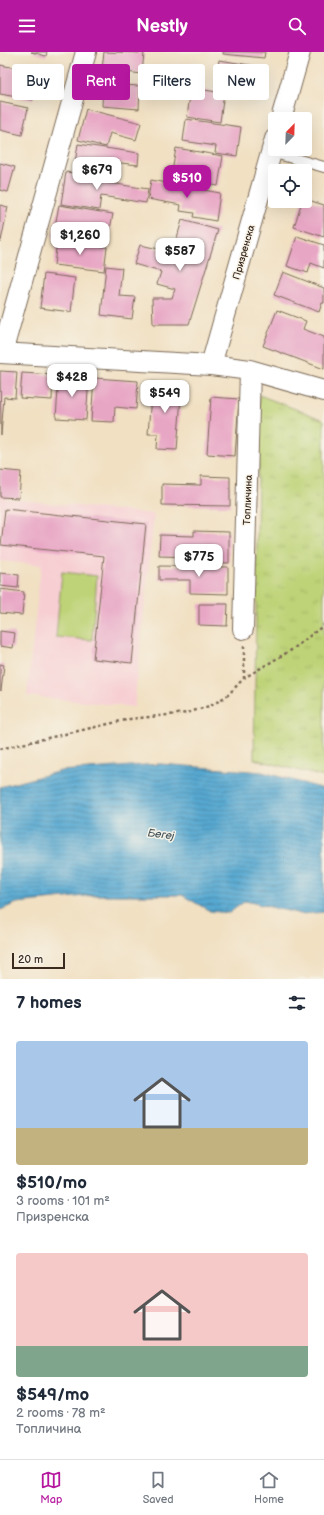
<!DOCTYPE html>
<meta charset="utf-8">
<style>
body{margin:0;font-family:"Balsamiq Sans",sans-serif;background:#f6f6f7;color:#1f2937;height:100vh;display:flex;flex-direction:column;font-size:15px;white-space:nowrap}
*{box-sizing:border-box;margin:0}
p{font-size:13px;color:#747a83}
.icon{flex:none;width:22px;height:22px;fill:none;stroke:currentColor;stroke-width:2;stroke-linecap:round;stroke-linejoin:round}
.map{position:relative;height:927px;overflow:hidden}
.sheet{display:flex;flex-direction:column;background:#fff;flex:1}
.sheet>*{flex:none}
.hud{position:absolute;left:12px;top:12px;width:300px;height:36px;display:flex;gap:8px}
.needle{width:26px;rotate:23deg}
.fabs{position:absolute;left:268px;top:60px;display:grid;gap:8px}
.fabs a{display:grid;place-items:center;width:44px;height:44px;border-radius:4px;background:#fff;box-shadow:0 4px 16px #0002;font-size:20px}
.scale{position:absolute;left:12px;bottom:10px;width:53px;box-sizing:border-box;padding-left:4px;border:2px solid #3b2a1e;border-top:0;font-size:11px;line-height:14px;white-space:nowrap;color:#3b2a1e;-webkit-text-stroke:3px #f7f3e8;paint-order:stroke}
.price{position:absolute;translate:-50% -34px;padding:0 9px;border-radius:8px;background:#fff;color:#222;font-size:13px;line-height:26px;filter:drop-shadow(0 1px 2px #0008)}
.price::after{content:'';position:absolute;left:50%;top:24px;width:12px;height:9px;margin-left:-6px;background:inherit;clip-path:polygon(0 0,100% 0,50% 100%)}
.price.on{background:#b5179e;color:#fff}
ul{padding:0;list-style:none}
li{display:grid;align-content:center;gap:8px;height:212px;padding:0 16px}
li span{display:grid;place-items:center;height:124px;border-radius:4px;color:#555}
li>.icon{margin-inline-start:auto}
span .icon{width:72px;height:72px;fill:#fffc;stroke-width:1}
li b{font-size:17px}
h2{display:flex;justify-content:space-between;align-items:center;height:48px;padding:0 16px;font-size:17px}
.chip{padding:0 14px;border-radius:4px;background:#fff;box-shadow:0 4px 16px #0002;font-size:14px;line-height:36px}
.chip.on{background:#b5179e;color:#fff}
header{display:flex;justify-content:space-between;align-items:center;height:52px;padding:0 16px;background:#b5179e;color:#fff;font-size:18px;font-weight:800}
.tabs{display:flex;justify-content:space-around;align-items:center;height:56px;border-top:1px solid #e0e1e3;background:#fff;font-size:11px;color:#747a83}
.tabs a{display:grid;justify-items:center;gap:2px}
.tabs .on{color:#b5179e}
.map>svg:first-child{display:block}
.built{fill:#f7cfd3}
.grass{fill:url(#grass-tufts);stroke:#7c7e4a}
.green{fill:#bed377;stroke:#7c7e4a}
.water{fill:url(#water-rules);stroke:#486978}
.building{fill:#e8a6c5}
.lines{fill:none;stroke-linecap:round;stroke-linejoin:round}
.lane-casing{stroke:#7b6a57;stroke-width:12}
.street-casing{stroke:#7b6a57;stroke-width:22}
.path{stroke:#7b6a57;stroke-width:2.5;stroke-dasharray:3 3;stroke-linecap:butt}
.lane{stroke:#fff;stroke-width:10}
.street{stroke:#fff;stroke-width:20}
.labels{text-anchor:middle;stroke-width:3;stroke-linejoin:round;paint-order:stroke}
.street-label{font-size:10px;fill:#3b2a1e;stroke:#f7f3e8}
.water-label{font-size:11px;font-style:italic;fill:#44565d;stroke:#f7f3e8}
</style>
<header><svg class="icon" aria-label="menu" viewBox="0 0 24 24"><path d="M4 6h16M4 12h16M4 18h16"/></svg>Nestly<svg class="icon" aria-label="search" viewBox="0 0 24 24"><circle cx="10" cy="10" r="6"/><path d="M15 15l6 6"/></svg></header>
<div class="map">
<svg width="324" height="927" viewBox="0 0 324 927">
<defs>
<pattern id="grass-tufts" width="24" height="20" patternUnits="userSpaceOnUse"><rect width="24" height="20" fill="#bed377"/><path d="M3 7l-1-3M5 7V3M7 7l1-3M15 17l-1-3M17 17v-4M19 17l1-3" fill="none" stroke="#a4b566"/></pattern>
<pattern id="water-rules" width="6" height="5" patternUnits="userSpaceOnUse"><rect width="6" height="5" fill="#56a8d1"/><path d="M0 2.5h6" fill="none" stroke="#4889a9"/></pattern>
</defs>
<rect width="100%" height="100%" fill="#f7f3e8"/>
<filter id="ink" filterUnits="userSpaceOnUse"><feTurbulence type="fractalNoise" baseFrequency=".025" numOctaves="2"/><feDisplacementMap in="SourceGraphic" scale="8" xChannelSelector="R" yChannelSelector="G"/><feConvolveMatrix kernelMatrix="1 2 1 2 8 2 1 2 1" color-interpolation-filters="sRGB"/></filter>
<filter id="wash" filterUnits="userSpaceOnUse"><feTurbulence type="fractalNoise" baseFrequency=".012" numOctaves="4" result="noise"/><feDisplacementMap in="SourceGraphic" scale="16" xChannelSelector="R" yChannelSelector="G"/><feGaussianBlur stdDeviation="0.9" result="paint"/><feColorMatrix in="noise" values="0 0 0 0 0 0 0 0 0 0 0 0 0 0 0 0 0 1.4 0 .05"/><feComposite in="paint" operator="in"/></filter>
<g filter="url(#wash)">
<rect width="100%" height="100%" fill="#f1e0c2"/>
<path class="built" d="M0,446L154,462L134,655L27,644L41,513L0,509Z"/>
<path class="grass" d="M259,343L324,368V725L254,707Z"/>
<path class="green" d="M62,520L97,524L92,588L56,585Z"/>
<path class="water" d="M160,712L262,720L324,737V860L301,862L245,849L229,861L210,859L182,843H95L17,851L0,858V735L61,719Z"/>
<g id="blocks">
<path class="building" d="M31,0H47L46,4Z
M104,0L144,1L142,22L102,17Z
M223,0H265L264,6L223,2Z
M219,8L256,14L251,42L215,35Z
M0,13L38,20L33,48L0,42Z
M103,32L140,34L139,57L102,54Z
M191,36L224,41L220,70L187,65Z
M0,50L28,56L22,83L0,78Z
M86,57L141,71L136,88L110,81L106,95L78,88Z
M186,67L241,75L237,104L215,101L216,94L183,89Z
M78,92L139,101L138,113L105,109L103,122L74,117Z
M176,96L223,104L218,134L181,127L182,122L172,120Z
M0,111L15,115L8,140L0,138Z
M66,120L104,125L103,130L148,137L146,151L101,144L99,158L61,152Z
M151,128L220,141L216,169L193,165L194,161L180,159L181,153L148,147Z
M305,147L324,153V185L294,175L302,149H305Z
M0,153L8,155L1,189H0Z
M59,153L113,162L109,182L87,178L85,191L53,185Z
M182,168L218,178L189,272H153L152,246H172L175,237L157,232L161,220L134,212L140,193L173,200Z
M297,184L324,193V216L311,211L308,221L287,214Z
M57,189L107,195L104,219L54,213Z
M106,214L122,216L119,244L135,245L132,267L101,263Z
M283,220L324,236V251H322L319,260L274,243Z
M44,222L75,226L71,260L40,256Z
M277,258L306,269L303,277L324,285V317L263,294Z
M0,319L17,320L15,346L4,345L1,383Z
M22,321L53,323L52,348L20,346Z
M59,323L89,325L86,368L56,366Z
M94,326L138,329L136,357L115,355L114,370L91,369Z
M152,330L182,332L177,398L157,397L158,382H148Z
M211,345L239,347L235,404L207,402Z
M0,418L21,420L19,446L0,445Z
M201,424L230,425V454L162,453V432L201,433Z
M5,457L146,472L132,611L93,607L104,504L1,493Z
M194,479L229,480V511L194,510L193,505L159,504L160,483L194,484Z
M159,514L228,515V542L190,541V528H159Z
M0,521L19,523L18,536L0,534Z
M0,537L24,540L22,563L0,561Z
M199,552H228L227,574L199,573Z
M0,579L15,581L13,596L0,594Z
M0,612L4,613L1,639L0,638Z"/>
</g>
</g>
<g filter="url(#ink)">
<use href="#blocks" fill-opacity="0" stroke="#7b6a57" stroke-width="1"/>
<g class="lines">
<g class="lane-casing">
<path id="lane" d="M271,100L324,115"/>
</g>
<g class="street-casing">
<path id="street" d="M281,67L300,0
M0,301L211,313L250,318L324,339
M2,301L86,0
M211,313L275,87
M243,577L250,318"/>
</g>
<path class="path" d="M244,594V626
M0,697L130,667L187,661L212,653L228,643L244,626L293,597L324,573"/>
<use href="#lane" class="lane"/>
<use href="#street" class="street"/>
</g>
</g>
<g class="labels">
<g class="street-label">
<text transform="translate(243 200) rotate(-74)" y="4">Призренска</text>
<text transform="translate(247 448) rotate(-88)" y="4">Топличина</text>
</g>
<g class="water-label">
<text transform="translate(161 782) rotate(7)" y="4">Бегеј</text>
</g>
</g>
</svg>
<div class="fabs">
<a><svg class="needle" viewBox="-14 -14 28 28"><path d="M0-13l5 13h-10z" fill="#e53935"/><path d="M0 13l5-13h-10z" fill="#747a83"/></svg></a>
<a><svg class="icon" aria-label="locate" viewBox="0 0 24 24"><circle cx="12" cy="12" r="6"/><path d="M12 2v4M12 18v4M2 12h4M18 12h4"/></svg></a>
</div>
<div class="scale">20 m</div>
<b class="price" style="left:97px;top:139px">$679</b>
<b class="price on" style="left:187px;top:147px">$510</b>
<b class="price" style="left:80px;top:204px">$1,260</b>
<b class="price" style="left:180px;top:220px">$587</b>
<b class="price" style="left:72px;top:346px">$428</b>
<b class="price" style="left:165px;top:362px">$549</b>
<b class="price" style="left:199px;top:526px">$775</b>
<div class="hud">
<a class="chip">Buy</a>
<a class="chip on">Rent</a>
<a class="chip">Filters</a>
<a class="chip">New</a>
</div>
</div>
<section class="sheet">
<h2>7 homes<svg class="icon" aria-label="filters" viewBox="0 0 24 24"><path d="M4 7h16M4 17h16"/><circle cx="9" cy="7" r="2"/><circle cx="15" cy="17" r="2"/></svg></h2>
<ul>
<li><span style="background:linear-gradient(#a9c7e8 70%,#c2b280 0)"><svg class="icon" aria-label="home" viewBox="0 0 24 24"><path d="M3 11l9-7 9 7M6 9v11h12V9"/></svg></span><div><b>$510/mo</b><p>3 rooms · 101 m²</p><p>Призренска</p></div></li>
<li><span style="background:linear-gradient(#f6c9c9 75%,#7fa58c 0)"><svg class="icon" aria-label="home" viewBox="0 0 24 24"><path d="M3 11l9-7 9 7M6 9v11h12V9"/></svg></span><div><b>$549/mo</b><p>2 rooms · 78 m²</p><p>Топличина</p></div></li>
</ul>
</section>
<nav class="tabs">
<a class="on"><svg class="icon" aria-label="map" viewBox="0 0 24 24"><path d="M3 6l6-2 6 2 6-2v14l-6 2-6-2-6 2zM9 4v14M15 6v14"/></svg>Map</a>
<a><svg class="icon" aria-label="saved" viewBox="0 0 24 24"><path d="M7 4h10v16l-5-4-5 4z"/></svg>Saved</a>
<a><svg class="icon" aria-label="home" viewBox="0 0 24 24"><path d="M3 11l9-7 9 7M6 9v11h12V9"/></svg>Home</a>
</nav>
